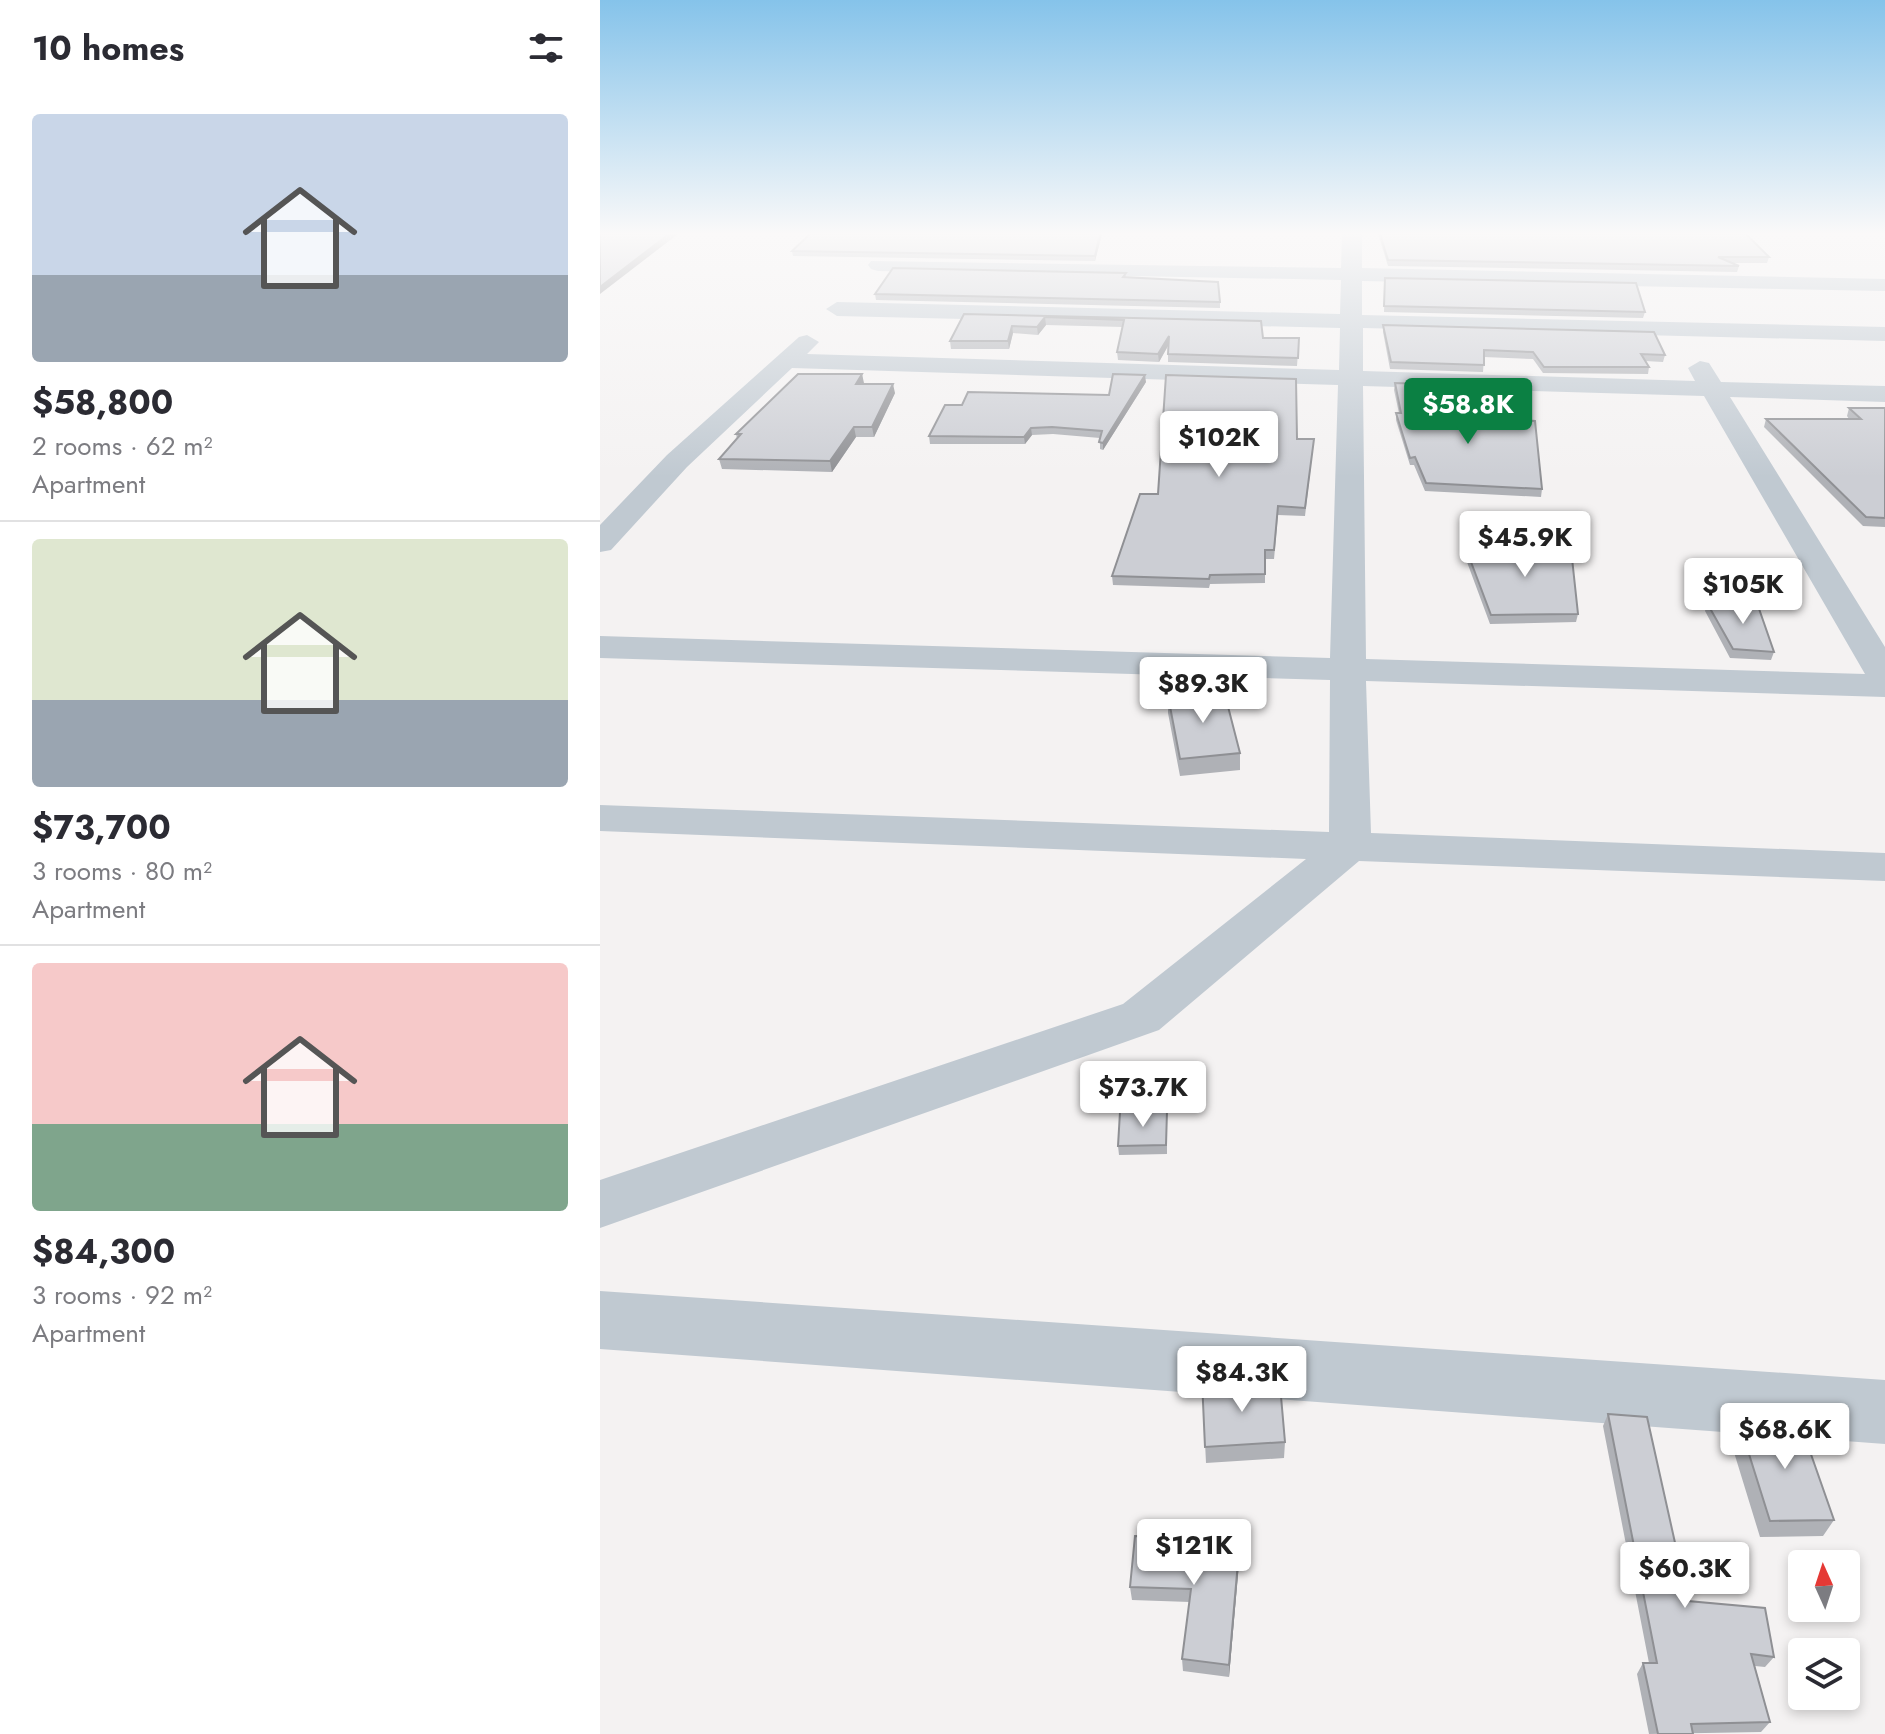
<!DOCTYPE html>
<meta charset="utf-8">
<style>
body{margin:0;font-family:Jost,sans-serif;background:#f2f2f3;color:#2b2b33;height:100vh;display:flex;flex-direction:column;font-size:30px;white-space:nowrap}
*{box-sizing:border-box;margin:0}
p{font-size:26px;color:#7c7c81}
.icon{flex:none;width:44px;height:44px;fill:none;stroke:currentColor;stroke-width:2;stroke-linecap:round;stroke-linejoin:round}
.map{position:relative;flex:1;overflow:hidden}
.panel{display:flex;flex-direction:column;background:#fff;width:600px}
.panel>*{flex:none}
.needle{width:52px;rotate:357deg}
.fabs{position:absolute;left:1188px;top:1550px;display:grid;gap:16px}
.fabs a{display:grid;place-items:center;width:72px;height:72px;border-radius:8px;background:#fff;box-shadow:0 4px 12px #0003;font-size:40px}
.price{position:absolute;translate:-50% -68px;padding:0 18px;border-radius:8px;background:#fff;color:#222;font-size:26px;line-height:52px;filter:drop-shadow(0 2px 4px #0008)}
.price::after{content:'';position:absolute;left:50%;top:48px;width:24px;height:18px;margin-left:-12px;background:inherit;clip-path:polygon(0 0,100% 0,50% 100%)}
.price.active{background:#0b8043;color:#fff}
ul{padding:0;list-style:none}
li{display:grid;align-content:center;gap:16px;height:424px;padding:0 32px}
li+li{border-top:2px solid #e1e1e2}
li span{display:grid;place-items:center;height:248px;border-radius:8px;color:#555}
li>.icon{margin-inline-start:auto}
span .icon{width:144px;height:144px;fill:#fffc;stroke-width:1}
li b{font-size:34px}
h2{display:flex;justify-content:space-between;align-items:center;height:96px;padding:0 32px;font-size:34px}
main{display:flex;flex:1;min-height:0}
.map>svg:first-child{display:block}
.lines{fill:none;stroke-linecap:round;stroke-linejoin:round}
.street{fill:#c0c9d1;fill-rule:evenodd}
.wall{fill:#afb1b6}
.shaded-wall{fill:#8f9094}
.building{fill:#ccced4;stroke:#8f9094;stroke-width:2}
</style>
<main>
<section class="panel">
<h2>10 homes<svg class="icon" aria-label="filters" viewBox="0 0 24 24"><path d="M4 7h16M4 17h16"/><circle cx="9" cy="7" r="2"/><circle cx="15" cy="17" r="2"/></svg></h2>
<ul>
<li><span style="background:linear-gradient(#c9d6e8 65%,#9aa5b1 0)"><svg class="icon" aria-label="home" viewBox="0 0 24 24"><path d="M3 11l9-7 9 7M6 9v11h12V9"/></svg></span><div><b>$58,800</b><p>2 rooms · 62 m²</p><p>Apartment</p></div></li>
<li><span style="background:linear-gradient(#dfe7d0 65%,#9aa5b1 0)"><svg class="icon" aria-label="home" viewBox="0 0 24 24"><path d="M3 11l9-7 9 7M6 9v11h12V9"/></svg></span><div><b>$73,700</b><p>3 rooms · 80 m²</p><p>Apartment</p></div></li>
<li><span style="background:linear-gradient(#f6c9c9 65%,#7fa58c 0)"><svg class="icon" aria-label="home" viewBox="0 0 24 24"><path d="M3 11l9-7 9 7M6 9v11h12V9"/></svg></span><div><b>$84,300</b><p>3 rooms · 92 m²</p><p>Apartment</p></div></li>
</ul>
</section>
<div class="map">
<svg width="1285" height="1734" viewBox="0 0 1285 1734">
<rect width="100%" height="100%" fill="#f4f2f2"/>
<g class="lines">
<path class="street" d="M742,234H762V268L1285,279V291L762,281V315L1285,327V341L763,328V371L1095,381L1088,368L1100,361L1109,363L1121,382L1285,386V402L1130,397L1285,647V697L766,681L771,833L1285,853V881L759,861L559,1030L0,1228V1180L523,1004L706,859L0,831V805L729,832L730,680L0,658V636L730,658L738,385L192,368L87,467L11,550L0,552V525L67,455L199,337L207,335L219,342L207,354L739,370L740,328L237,316L226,309L237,302L740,314L741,280L278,271L271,269L268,265L271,261L741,268ZM763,386L1104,396L1265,674L766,659Z
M0,1291L1285,1380V1444L0,1349Z"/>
</g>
<path class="wall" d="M210,234H502L495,261L193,256L192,251Z
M778,234H1146L1169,257L1167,263H1131L1139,266L1137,272L788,266Z
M526,273V277L620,302V308L276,300L275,294Z
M785,278L1045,312L1043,318L784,312Z
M364,314L661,321L663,338H699L697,366L568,362V346L559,362L518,360L517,352L523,327L446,325L438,335L413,333L409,349H351L350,341Z
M783,325L1065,355L1063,362L1045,361L1049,367L1048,374L943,373L933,359L884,357L883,372L790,369L783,332Z
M262,374L263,384L295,393L274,437H256L232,472L122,469L119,459L137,439L136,434Z
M546,382L503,450L500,449V438L453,434L432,435L425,444H330L329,436L362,405L509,395Z
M795,383L825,414L942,489L941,497L825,491L814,465H810L796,420V413H799L794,390Z
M1249,408H1285V527L1263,526L1164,427L1166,419H1249L1247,416Z
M697,439H714L705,516L678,515L674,559H665V583L610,584L609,588L513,585L512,576L558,494Z
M865,546L949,547L978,614L976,622L890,624L864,554Z
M1107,603L1174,652L1171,660L1130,658L1105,611Z
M568,696L640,753V770L580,776L568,713Z
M567,1111V1154L519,1155L518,1146Z
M602,1380L685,1442L684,1458L606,1463Z
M1008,1414L1088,1601L1174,1657L1165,1667L1155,1666L1170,1722L1161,1732L1049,1734L1037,1674L1043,1663H1049L1003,1426Z
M1138,1419L1234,1520L1223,1536L1160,1537L1129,1436Z
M640,1539V1552L629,1677L583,1671L582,1659L590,1602L532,1600L530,1587Z"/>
<path class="shaded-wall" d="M69,234H78L0,294V287Z
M500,234H502L495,261V256Z
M445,317L446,325L438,335L437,327Z
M412,326L413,333L409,349L408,341Z
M569,336V344L559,362L558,354Z
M262,374L264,383L258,394L256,384Z
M545,375L546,382L503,450V443Z
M293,384L295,393L274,437L272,427Z
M254,427L256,437L232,472L230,461Z
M431,428L432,435L425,444L424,437Z
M640,1539V1552L629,1677V1665Z"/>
<path class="building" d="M0,234H69L0,287Z
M210,234H500L495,256L192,251Z
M780,234H1146L1169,257H1118L1139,266L788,260Z
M293,268L526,273L523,277L618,282L620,302L275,294Z
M785,278L1036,283L1045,312L784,306Z
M364,314L661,321L663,338H699L698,358L568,354L569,336L558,354L517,352L524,320L445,317L437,327L412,326L408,341H350Z
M783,325L1054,332L1065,355L1041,354L1049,367H944L933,352L884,350V365L791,362Z
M198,374H262L256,384H293L272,427H254L230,461L119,459L141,434H136Z
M513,374L545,375L503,443L499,442L502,431L452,427L431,428L424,437L329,436L345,405H362L368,392L509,395Z
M566,375L696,379L697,439H714L705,508L678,506L674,550H665V574L610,575L609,579L512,576L540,494H558Z
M795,383L826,384L825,414L935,421L942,489L826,483L815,457L810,458L796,413H801Z
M1249,408H1285V518L1266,517L1166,419H1261Z
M948,544L949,547L971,549L978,614L891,615L865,546Z
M1107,603H1157L1174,652L1133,649Z
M624,691L640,753L580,759L568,696Z
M567,1111L566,1145L518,1146L520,1112Z
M602,1380L680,1385L685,1442L605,1447Z
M1008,1414L1047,1417L1088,1601L1165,1608L1174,1657L1151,1654L1170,1722L1091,1724L1093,1734H1058L1043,1663H1057Z
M1138,1419L1200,1423L1234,1520L1170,1521Z
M535,1536L640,1539L629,1665L582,1659L591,1589L530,1587Z"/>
<linearGradient id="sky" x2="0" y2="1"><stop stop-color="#85c3ea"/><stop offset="0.49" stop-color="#faf9f9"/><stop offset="1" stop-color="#faf9f9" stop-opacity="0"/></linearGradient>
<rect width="1285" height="477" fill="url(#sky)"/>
</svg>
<div class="fabs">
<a><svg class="needle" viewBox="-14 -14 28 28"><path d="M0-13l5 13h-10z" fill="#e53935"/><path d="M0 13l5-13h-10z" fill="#7c7c81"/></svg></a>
<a><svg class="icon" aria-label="layers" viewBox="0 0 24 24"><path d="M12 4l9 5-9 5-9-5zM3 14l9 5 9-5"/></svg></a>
</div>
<b class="price active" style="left:868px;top:446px">$58.8K</b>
<b class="price" style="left:619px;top:479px">$102K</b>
<b class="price" style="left:925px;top:579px">$45.9K</b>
<b class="price" style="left:1143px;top:626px">$105K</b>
<b class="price" style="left:603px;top:725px">$89.3K</b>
<b class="price" style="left:543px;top:1129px">$73.7K</b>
<b class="price" style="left:642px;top:1414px">$84.3K</b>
<b class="price" style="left:1185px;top:1471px">$68.6K</b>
<b class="price" style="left:594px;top:1587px">$121K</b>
<b class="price" style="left:1085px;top:1610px">$60.3K</b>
</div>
</main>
